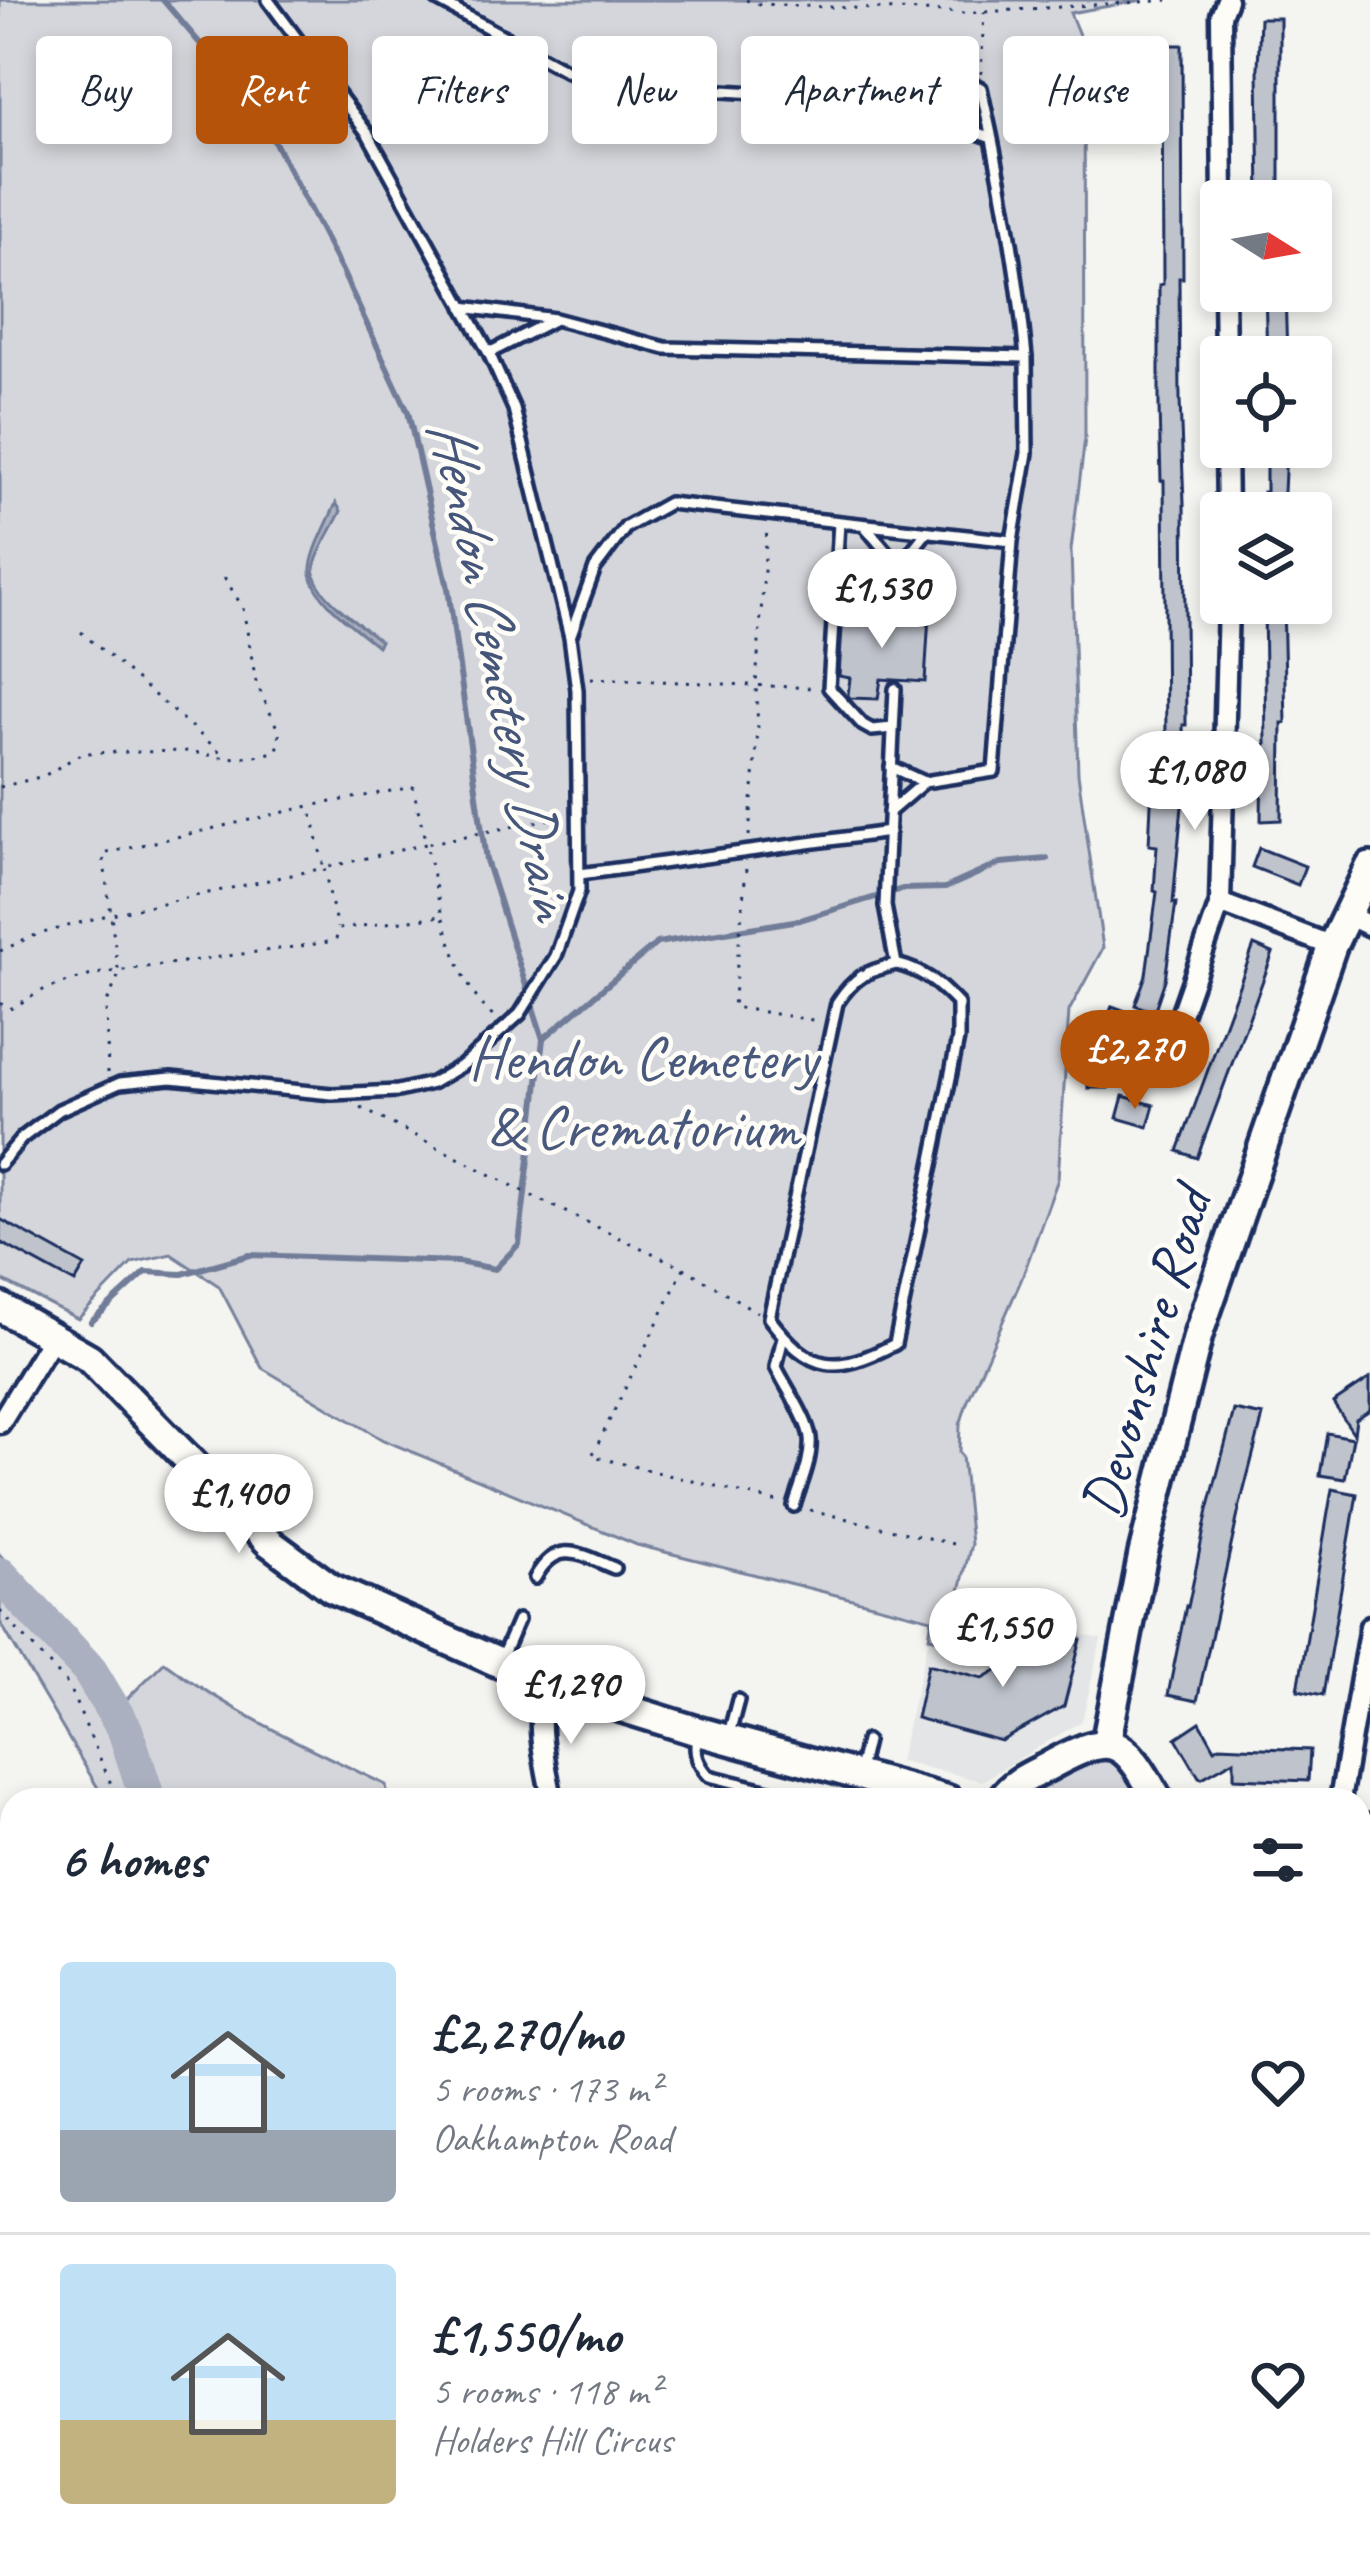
<!DOCTYPE html>
<meta charset="utf-8">
<style>
body{margin:0;font-family:Caveat,sans-serif;background:#f6f6f7;color:#1f2937;height:100vh;display:flex;flex-direction:column;font-size:45px;white-space:nowrap}
*{box-sizing:border-box;margin:0}
p{font-size:39px;color:#747a83}
.icon{flex:none;width:66px;height:66px;fill:none;stroke:currentColor;stroke-width:2;stroke-linecap:round;stroke-linejoin:round}
.map{position:relative;flex:1;overflow:hidden}
.drawer{position:absolute;left:0px;top:1788px;width:1371px;height:768px;display:flex;flex-direction:column;background:#fff;border-radius:36px 36px 0 0;box-shadow:0 6px 18px #0003}
.drawer>*{flex:none}
.top-card{position:absolute;left:36px;top:36px;width:1299px;height:108px;display:flex;gap:24px}
.needle{width:78px;rotate:101deg}
.controls{position:absolute;left:1200px;top:180px;display:grid;gap:24px}
.controls a{display:grid;place-items:center;width:132px;height:132px;border-radius:12px;background:#fff;box-shadow:0 6px 18px #0003;font-size:60px}
.price{position:absolute;translate:-50% -102px;padding:0 27px;border-radius:42px;background:#fff;color:#222;font-size:39px;line-height:78px;filter:drop-shadow(0 3px 6px #0008)}
.price::after{content:'';position:absolute;left:50%;top:72px;width:36px;height:27px;margin-left:-18px;background:inherit;clip-path:polygon(0 0,100% 0,50% 100%)}
.price.selected{background:#b45309;color:#fff}
ul{padding:0;list-style:none}
li{display:flex;align-items:center;gap:36px;height:300px;padding:0 60px}
li+li{border-top:3px solid #e0e1e3}
li span{display:grid;place-items:center;flex:none;width:336px;height:240px;border-radius:12px;color:#555}
li>.icon{margin-inline-start:auto}
span .icon{width:144px;height:144px;fill:#fffc;stroke-width:1}
li b{font-size:51px}
h2{display:flex;justify-content:space-between;align-items:center;height:144px;padding:0 60px;font-size:51px}
.pill{padding:0 42px;border-radius:12px;background:#fff;box-shadow:0 6px 18px #0003;font-size:42px;line-height:108px}
.pill.selected{background:#b45309;color:#fff}
.map>svg:first-child{display:block}
.built{fill:#e4e5e6}
.green{fill:#d4d6db;stroke:#78829c;stroke-width:3}
.water{fill:#aab0bf;stroke:#717c98;stroke-width:3}
.lines{fill:none;stroke-linecap:round;stroke-linejoin:round}
.stream{stroke:#717c98;stroke-width:6}
.river{stroke:#aab0bf;stroke-width:36}
.building{fill:#bfc3cc;stroke:#1b2f5e;stroke-width:3}
.lane-casing{stroke:#1b2f5e;stroke-width:18}
.street-casing{stroke:#1b2f5e;stroke-width:27}
.secondary-casing{stroke:#1b2f5e;stroke-width:36}
.path{stroke:#1b2f5e;stroke-width:3;stroke-dasharray:3 9;stroke-linecap:butt}
.lane{stroke:#fdfcf7;stroke-width:9}
.street{stroke:#fdfcf7;stroke-width:18}
.secondary{stroke:#fdfcf7;stroke-width:27}
.rail-casing{stroke:#1b2f5e;stroke-width:10}
.rail{stroke:#fdfcf7;stroke-width:6;stroke-dasharray:18;stroke-linecap:butt}
.labels{text-anchor:middle;stroke-width:9;stroke-linejoin:round;paint-order:stroke}
.park-label{font-size:60px;fill:#49597d;stroke:#fdfcf7}
.street-label{font-size:60px;fill:#1b2f5e;stroke:#fdfcf7}
.water-label{font-size:63px;font-style:italic;fill:#46567b;stroke:#fdfcf7}
</style>
<div class="map">
<svg width="1370" height="2556" viewBox="0 0 1370 2556">
<rect width="100%" height="100%" fill="#f4f4f1"/>
<filter id="ink" filterUnits="userSpaceOnUse"><feTurbulence type="fractalNoise" baseFrequency=".00833" numOctaves="2"/><feDisplacementMap in="SourceGraphic" scale="24" xChannelSelector="R" yChannelSelector="G"/><feConvolveMatrix kernelMatrix="1 2 1 2 8 2 1 2 1" color-interpolation-filters="sRGB"/></filter>
<g filter="url(#ink)">
<path class="built" d="M957,1604L1101,1639L1082,1721L982,1781L899,1761L929,1637L948,1640Z"/>
<path class="green" d="M0,0H1143L1070,13L1084,47L1085,438L1071,550L1078,774L1103,948L1069,1011L1058,1179L1022,1278L967,1403L960,1425L959,1453L962,1456L971,1544L948,1641L929,1637L932,1619L637,1545L383,1440L262,1368L219,1286L171,1254L132,1263L78,1319L0,1279Z
M0,1555L90,1654L122,1704L164,1662C232,1713 309,1748 386,1785L388,1800H105L0,1622Z
M1096,1758C1123,1758 1130,1778 1141,1800H1022Z
M1370,2500V2556H1311L1324,2544H1359V2511Z
M220,2544H607L608,2556H228Z
M704,2544H857L853,2548L858,2555L687,2556Z
M1127,2544H1282L1270,2556H1116Z"/>
<path class="water" d="M336,503L341,511C335,525 313,558 314,572C315,594 363,627 380,641L377,646C357,629 307,595 311,567C314,546 328,523 336,503Z"/>
<g class="lines">
<path class="stream" d="M543,1039L657,943L800,920L902,889L945,888L1001,863L1047,859
M91,1322L146,1272L182,1274L250,1255L458,1262L495,1269L519,1244L543,1039L486,860L448,588L408,412L342,271L260,114L163,0"/>
<path class="river" d="M0,1575L89,1670L125,1730L148,1800
M732,2556L736,2544"/>
</g>
<path class="building" d="M1260,18H1280V201H1260L1258,68Z
M1162,45H1182L1183,278H1179L1180,400L1184,503L1186,725H1183L1184,785L1175,880L1173,903H1176L1165,980L1154,1012L1135,1005L1146,975L1157,892L1154,891L1157,846L1149,845L1152,784L1164,785V739H1166L1164,481H1161L1159,408V285L1163,284Z
M1265,292H1285L1287,357H1267Z
M1266,451H1286L1283,513H1263V492H1266Z
M1264,603H1283L1286,723H1282L1281,820L1261,821L1262,746L1266,745Z
M843,612L890,614L897,620L906,614L929,615L925,682L881,679L878,699L850,698L848,695L850,678L839,676Z
M1259,848L1305,866L1298,885L1252,867Z
M1254,945L1273,953L1197,1158L1178,1151Z
M1112,1006L1131,1013L1120,1044L1107,1039L1108,1088H1088L1087,1055H1095Z
M1123,1096L1154,1105L1148,1127L1117,1118Z
M0,1219L85,1266L75,1283L0,1242Z
M1370,1378V1410L1356,1419L1354,1434L1333,1403Z
M1234,1410L1263,1416L1240,1505L1197,1701L1168,1695L1186,1606L1188,1607L1208,1510Z
M1327,1433L1353,1438L1345,1479L1320,1475Z
M1332,1489L1357,1494L1323,1695L1298,1690Z
M1031,1627L1081,1639L1064,1706L1001,1741L916,1718L928,1664L983,1678L1022,1656Z
M1200,1722L1215,1749L1220,1746L1310,1750L1308,1781L1234,1778V1760L1202,1778L1199,1777L1176,1738Z"/>
<g class="lines">
<g class="lane-casing">
<path id="lane" d="M437,0L578,77L656,87L925,103C943,87 958,74 981,88C1001,177 1017,266 1026,357L665,348L555,319L489,353
M925,103L950,123L989,137
M463,307L555,319
M839,523L829,688L863,725L872,730L893,728
M864,525L899,567L898,611
M1012,541L1027,453L1026,357
M899,567L926,533
M570,637L595,568L626,527L669,503L1012,541L994,771L924,782L889,812
M895,689L885,906L896,964
M891,767L924,782
M580,874L889,832
M896,964C924,971 938,983 958,1004V1039L895,1344C835,1375 811,1373 769,1318L837,1003C854,977 866,971 896,964Z
M0,1164L22,1138L59,1110L120,1083L171,1078L332,1094L398,1091L432,1083L464,1064L520,1014L556,956L579,891L577,690L570,637L514,409L489,353L368,134L268,0
M783,1337L776,1367C785,1386 808,1419 810,1438C812,1461 800,1485 794,1506
M535,1578C557,1538 580,1554 614,1568
M501,1659L518,1620
M729,1734L738,1700
M697,1736C694,1753 697,1763 709,1776L806,1800
M859,1770L866,1741"/>
</g>
<g class="street-casing">
<path id="street" d="M1223,201L1221,15L1227,0
M1224,291L1225,357
M1226,447L1227,513
M1220,903L1332,946
M1345,914L1370,926
M1164,1063L1220,903L1228,603
M0,1423L53,1336
M549,1685C532,1720 546,1763 552,1800
M1340,1800L1370,1626
M0,1891L12,1908
M1359,2104L1370,2119
M0,2107L12,2084
M1359,2214L1370,2206
M0,2442L12,2463
M57,2544L63,2556
M937,2556L949,2544"/>
</g>
<g class="secondary-casing">
<path id="secondary" d="M0,1307L89,1358L270,1543L331,1588L549,1685L697,1731L948,1800
M1106,1744L1143,1554L1198,1335L1332,946L1370,867
M1001,1800C1012,1783 1029,1776 1047,1767C1113,1731 1122,1735 1158,1800
M1359,1827L1370,1829
M624,2544V2556"/>
</g>
<path class="path" d="M746,0L759,4L967,13L1172,0
M981,74L984,12
M379,128C428,98 443,85 473,36
M81,632L225,756
M591,678L815,688
M0,787L44,776L82,753L185,751L228,758L263,755L276,751L280,742L279,732L256,682L243,608L223,575
M749,836L758,731L756,685L767,528
M746,869L733,1007L818,1021
M443,918C454,954 466,994 496,1019
M0,951L36,935L111,914L324,868L337,928
M118,969L103,854L310,806L413,787L426,844L324,868L310,806
M0,1003L10,1009L45,989L95,974L323,943L336,940L338,929L442,916L426,844L565,816
M108,1073L106,1005L120,972
M361,1108L540,1200L684,1268L757,1312
M684,1268L592,1456L777,1502
M810,1510L953,1544
M0,1611L68,1685L118,1800
M182,2556L196,2544"/>
<use href="#lane" class="lane"/>
<use href="#street" class="street"/>
<use href="#secondary" class="secondary"/>
<g class="rail-casing">
<path id="rail" d="M1359,2482L1370,2471
M1287,2556L1298,2544"/>
</g>
<use href="#rail" class="rail"/>
</g>
</g>
<g class="labels">
<g class="park-label">
<text x="643" y="1078">Hendon Cemetery<tspan x="643" dy="69">&amp; Crematorium</tspan></text>
</g>
<g class="street-label">
<text transform="translate(1145 1353) rotate(-74)" y="21">Devonshire Road</text>
</g>
<g class="water-label">
<text transform="translate(503 668) rotate(78)" y="22">Hendon Cemetery Drain</text>
</g>
</g>
</svg>
<div class="controls">
<a><svg class="needle" viewBox="-14 -14 28 28"><path d="M0-13l5 13h-10z" fill="#e53935"/><path d="M0 13l5-13h-10z" fill="#747a83"/></svg></a>
<a><svg class="icon" aria-label="locate" viewBox="0 0 24 24"><circle cx="12" cy="12" r="6"/><path d="M12 2v4M12 18v4M2 12h4M18 12h4"/></svg></a>
<a><svg class="icon" aria-label="layers" viewBox="0 0 24 24"><path d="M12 4l9 5-9 5-9-5zM3 14l9 5 9-5"/></svg></a>
</div>
<b class="price" style="left:882px;top:651px">£1,530</b>
<b class="price" style="left:1195px;top:833px">£1,080</b>
<b class="price selected" style="left:1135px;top:1112px">£2,270</b>
<b class="price" style="left:239px;top:1556px">£1,400</b>
<b class="price" style="left:1003px;top:1690px">£1,550</b>
<b class="price" style="left:571px;top:1747px">£1,290</b>
<div class="top-card">
<a class="pill">Buy</a>
<a class="pill selected">Rent</a>
<a class="pill">Filters</a>
<a class="pill">New</a>
<a class="pill">Apartment</a>
<a class="pill">House</a>
</div>
<section class="drawer">
<h2>6 homes<svg class="icon" aria-label="filters" viewBox="0 0 24 24"><path d="M4 7h16M4 17h16"/><circle cx="9" cy="7" r="2"/><circle cx="15" cy="17" r="2"/></svg></h2>
<ul>
<li><span style="background:linear-gradient(#bfe0f5 70%,#9aa5b1 0)"><svg class="icon" aria-label="home" viewBox="0 0 24 24"><path d="M3 11l9-7 9 7M6 9v11h12V9"/></svg></span><div><b>£2,270/mo</b><p>5 rooms · 173 m²</p><p>Oakhampton Road</p></div><svg class="icon" aria-label="heart" viewBox="0 0 24 24"><path d="M12 20l-8-8c-3-5 5-10 8-4 3-6 11-1 8 4z"/></svg></li>
<li><span style="background:linear-gradient(#bfe0f5 65%,#c2b280 0)"><svg class="icon" aria-label="home" viewBox="0 0 24 24"><path d="M3 11l9-7 9 7M6 9v11h12V9"/></svg></span><div><b>£1,550/mo</b><p>5 rooms · 118 m²</p><p>Holders Hill Circus</p></div><svg class="icon" aria-label="heart" viewBox="0 0 24 24"><path d="M12 20l-8-8c-3-5 5-10 8-4 3-6 11-1 8 4z"/></svg></li>
</ul>
</section>
</div>
